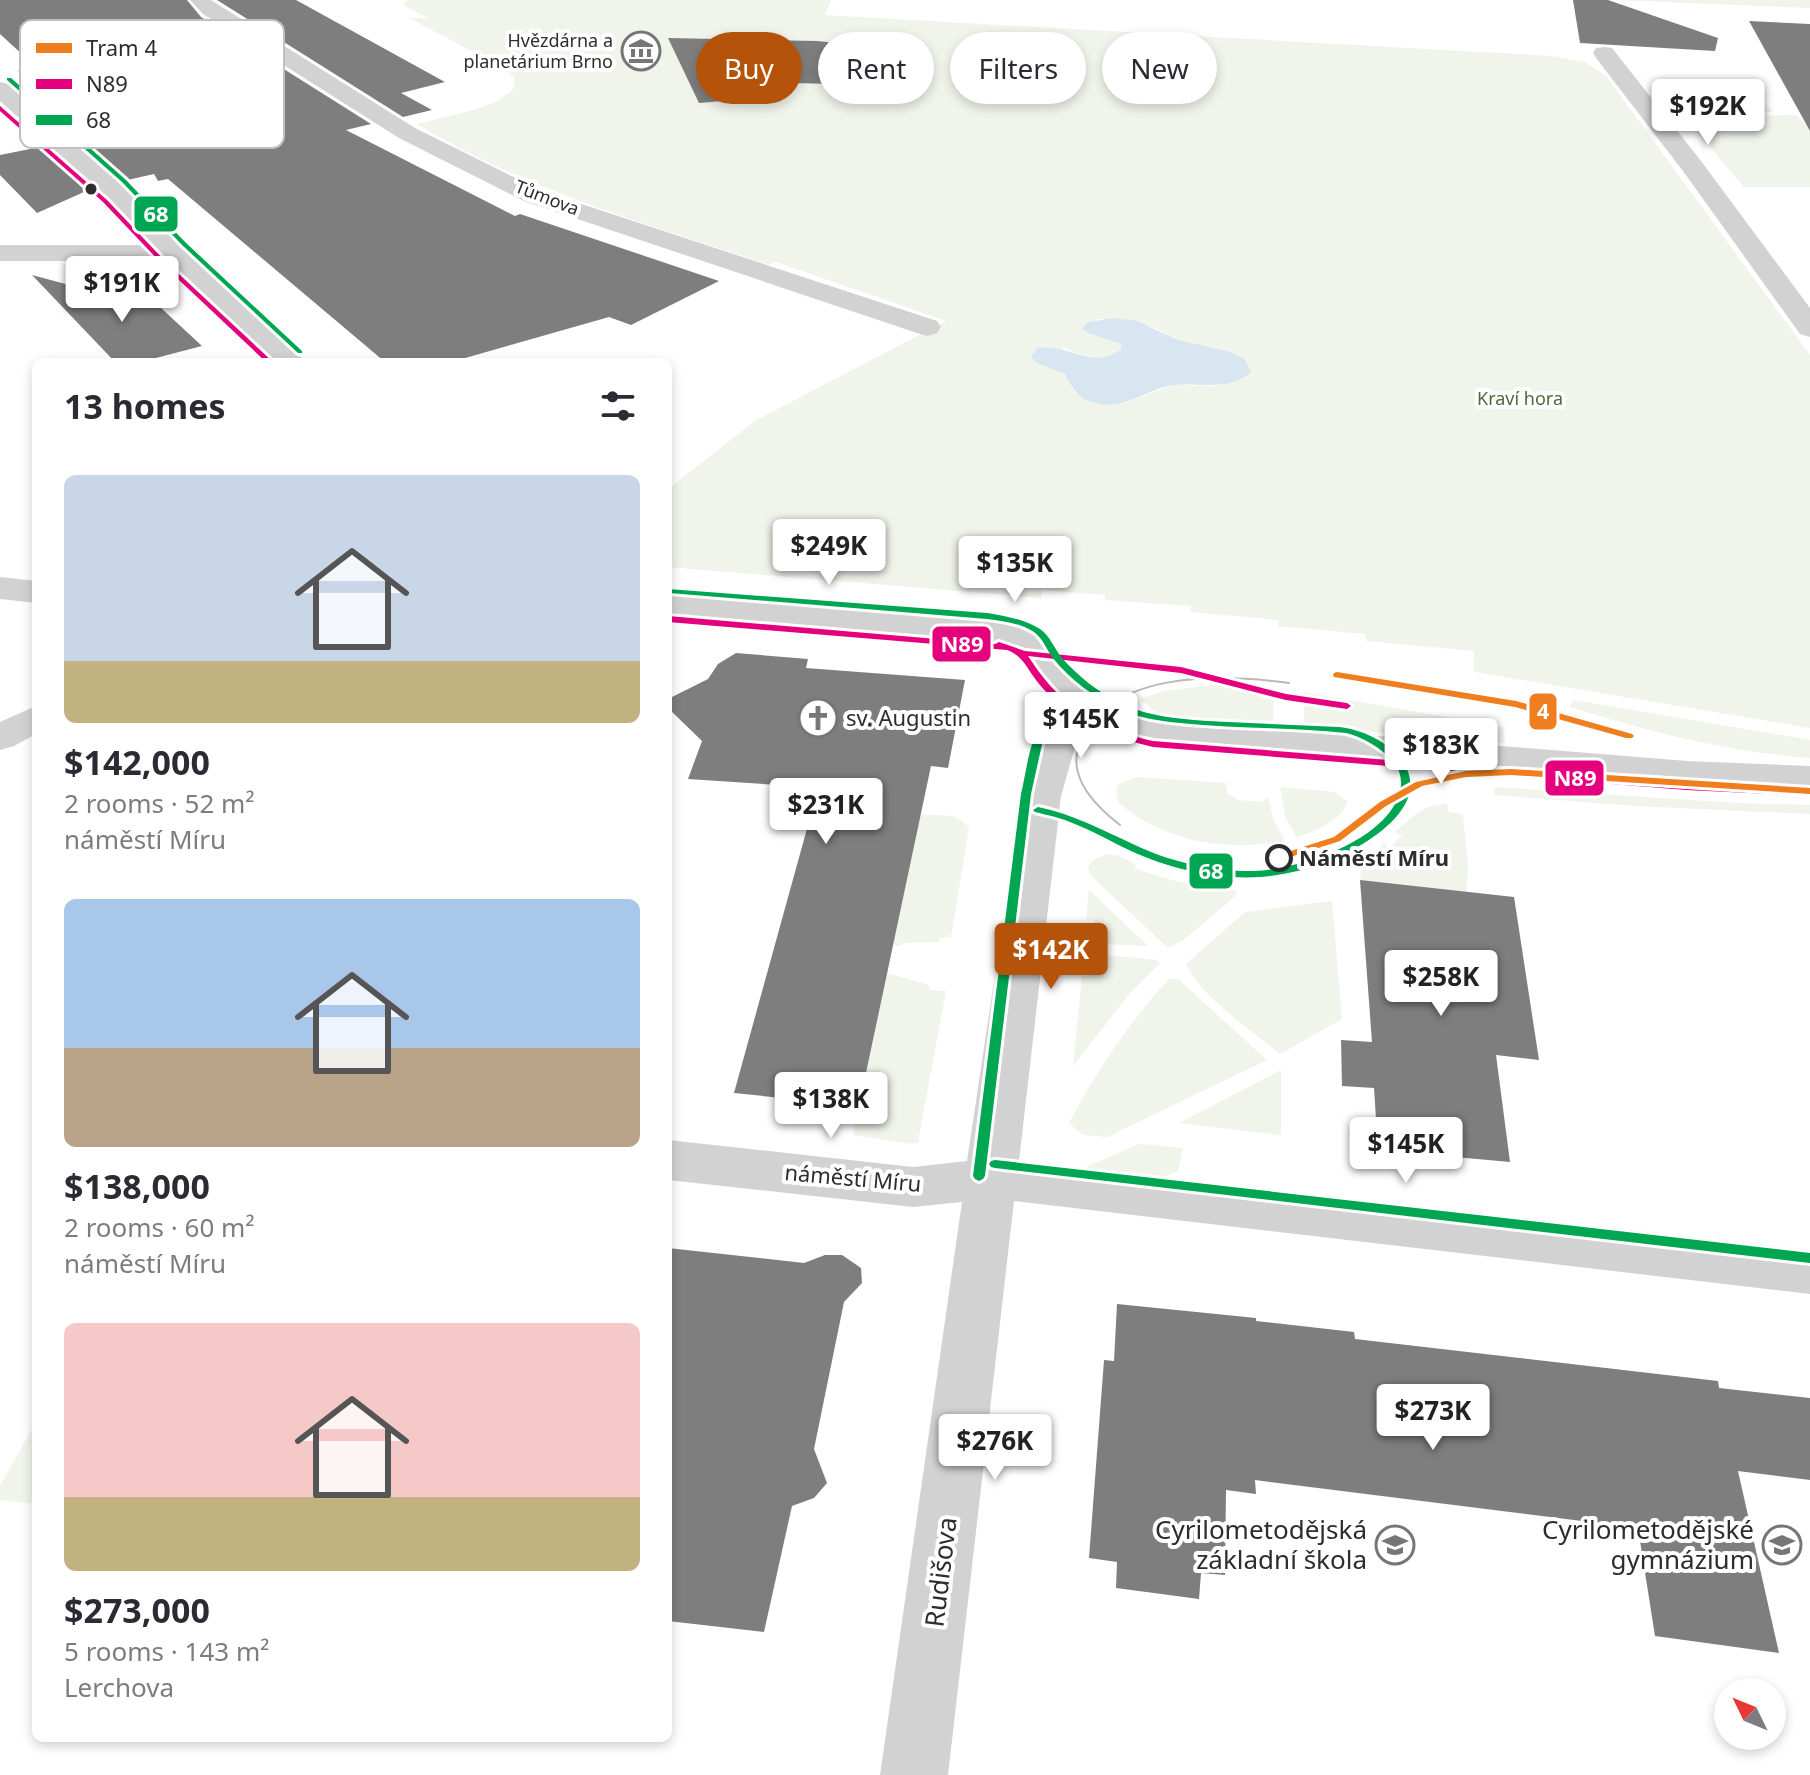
<!DOCTYPE html>
<meta charset="utf-8">
<style>
body{margin:0;font-family:"Noto Sans",sans-serif;background:#f2f2f3;color:#2b2b33;height:100vh;display:flex;flex-direction:column;font-size:30px;white-space:nowrap}
*{box-sizing:border-box;margin:0}
p{font-size:26px;color:#7c7c81}
.icon{flex:none;width:44px;height:44px;fill:none;stroke:currentColor;stroke-width:2;stroke-linecap:round;stroke-linejoin:round}
.map{position:relative;flex:1;overflow:hidden}
.panel{position:absolute;left:32px;top:358px;width:640px;height:1384px;display:flex;flex-direction:column;background:#fff;border-radius:12px;box-shadow:0 4px 12px #0003}
.panel>*{flex:none}
.top-card{position:absolute;left:696px;top:32px;width:760px;height:72px;display:flex;gap:16px}
.needle{width:52px;rotate:313deg}
.controls{position:absolute;left:1714px;top:1678px;display:grid;gap:16px}
.controls a{display:grid;place-items:center;width:72px;height:72px;border-radius:50%;background:#fff;box-shadow:0 4px 12px #0003;font-size:40px}
.price{position:absolute;translate:-50% -68px;padding:0 18px;border-radius:8px;background:#fff;color:#222;font-size:26px;line-height:52px;filter:drop-shadow(0 2px 4px #0008)}
.price::after{content:'';position:absolute;left:50%;top:48px;width:24px;height:18px;margin-left:-12px;background:inherit;clip-path:polygon(0 0,100% 0,50% 100%)}
.price.active{background:#b45309;color:#fff}
ul{padding:0;list-style:none}
li{display:grid;align-content:center;gap:16px;height:424px;padding:0 32px}
li span{display:grid;place-items:center;height:248px;border-radius:12px;color:#555}
li>.icon{margin-inline-start:auto}
span .icon{width:144px;height:144px;fill:#fffc;stroke-width:1}
li b{font-size:34px}
h2{display:flex;justify-content:space-between;align-items:center;height:96px;padding:0 32px;font-size:34px}
.tag{padding:0 28px;border-radius:36px;background:#fff;box-shadow:0 4px 12px #0003;font-size:28px;line-height:72px}
.tag.active{background:#b45309;color:#fff}
.map>svg:first-child{display:block}
.green{fill:#f0f4eb;fill-rule:evenodd}
.water{fill:#d7e6f1}
.building{fill:#7e7e7e}
.lines{fill:none;stroke-linecap:round;stroke-linejoin:round}
.minor{fill:#d2d2d2;fill-rule:evenodd}
.tertiary{fill:#d2d2d2;fill-rule:evenodd}
.tram{stroke:#b9b9b9;stroke-width:2}
.bus-1-casing{stroke:#fff;stroke-width:6}
.bus-2-casing{stroke:#fff;stroke-width:6}
.bus-1{fill:#e5007d;fill-rule:evenodd}
.bus-2{fill:#00a651;fill-rule:evenodd}
.tram-1-casing{stroke:#fff;stroke-width:6}
.tram-1{fill:#ee7e1e;fill-rule:evenodd}
.bus-dot{fill:#2d2d2d;stroke:#fff;stroke-width:3}
.stop-dot{fill:#fff;stroke:#2d2d2d;stroke-width:4}
.labels{text-anchor:middle;stroke-width:8;stroke-linejoin:round;paint-order:stroke}
.far-poi-label{font-size:18px;fill:#2d2d2d;stroke:#fff;text-anchor:end}
.far-street-label{font-size:18px;fill:#2d2d2d;stroke:#fff}
.far-park-label{font-size:18px;fill:#4f693a;stroke:#fff}
.poi-label{font-size:22px;fill:#2d2d2d;stroke:#fff;text-anchor:start}
.stop-label{font-size:22px;font-weight:bold;fill:#2d2d2d;stroke:#fff;text-anchor:start}
.street-label{font-size:22px;fill:#2d2d2d;stroke:#fff}
.near-poi-label{font-size:26px;fill:#2d2d2d;stroke:#fff;text-anchor:end}
.near-street-label{font-size:26px;fill:#2d2d2d;stroke:#fff}
.key{fill:#fff;stroke:#c0c0c0;stroke-width:2}
.key-label{font-size:22px;fill:#2d2d2d}
.line-badge{stroke:#fff;stroke-width:3}
.badge-label{font-size:22px;text-anchor:middle;font-weight:bold;fill:#fff}
</style>
<div class="map">
<svg width="1810" height="1775" viewBox="0 0 1810 1775">
<rect width="100%" height="100%" fill="#fff"/>
<path class="green" d="M407,0H831L825,15L1551,56L1585,62L1606,76L1810,355V728L1474,672V651L1367,641L1365,634L1278,626L1279,620L1191,612V606L1105,600V595L1042,590L1041,598L668,567V489L755,421L946,321L776,262L769,265C650,225 525,190 417,124L473,110L494,103L513,90L515,79L504,68L409,18H428L403,5ZM1099,319L1153,327L1178,340L1231,352L1244,379L1217,386L1172,385L1127,402L1075,393L1065,374L1063,347C1083,356 1102,364 1121,349V344L1088,333L1084,325Z
M1614,0H1810V8Z
M1661,90H1751L1773,112L1681,113Z
M1796,115L1810,128V187H1744L1684,116Z
M1212,685L1274,687L1273,725L1159,715L1140,699L1164,691Z
M1304,692L1503,727L1505,743L1304,726Z
M1574,700L1810,740V758C1721,751 1653,732 1569,707Z
M1137,777L1226,783L1227,793L1238,800L1262,802L1268,797L1273,819L1285,841C1227,852 1163,842 1118,802L1116,791L1118,784Z
M1280,787L1335,792L1348,802C1341,820 1315,832 1297,837L1286,819Z
M1494,787L1737,803L1810,805V814L1635,806L1495,795Z
M1447,804L1448,812L1463,814L1468,868L1466,892L1360,880L1362,866L1383,844L1390,847L1402,836L1395,832C1411,818 1424,803 1447,804Z
M907,814L955,816L969,827L951,937L940,938L938,942L902,943L901,946L893,945L916,834Z
M1108,854L1120,856L1136,865L1134,868C1169,881 1200,887 1237,891L1235,896L1185,939L1168,948L1090,875L1088,867L1093,860Z
M1089,890L1148,946L1085,943V930H1093L1094,920L1086,919Z
M1332,901L1342,1019L1280,1054C1252,1031 1200,996 1186,964L1245,912Z
M1083,953L1157,960L1160,963L1130,993L1073,1066L1082,976L1090,975L1091,965L1083,964Z
M887,973L929,985L930,990L946,991L918,1142L912,1144L853,1135Z
M1169,979H1178L1267,1060L1107,1137L1083,1135L1069,1123C1097,1070 1129,1023 1169,979Z
M1281,1070V1135L1179,1123Z
M1139,1144L1183,1148L1178,1171L1165,1176L1082,1169Z
M36,1422V1504L0,1500V1486Z"/>
<path class="water" d="M1115,318L1137,321L1178,340L1231,352L1244,359L1251,372C1231,392 1198,382 1173,385C1148,389 1127,408 1101,404C1080,401 1074,392 1065,374L1035,362L1031,357L1037,348C1070,343 1093,371 1121,349V344L1088,333L1082,328L1088,322Z"/>
<path class="building" d="M0,0H187L201,17L371,124L346,130L515,216L520,214L719,281L631,325L609,317L451,362H385L168,179L158,181L154,174L123,181L76,139L95,135L18,71L36,67L0,34Z
M217,0H296L445,82L401,93L432,110L403,117Z
M1573,0H1608L1718,38L1715,51L1580,43Z
M1749,21L1810,24V131Z
M668,38L817,41L847,44L834,84L746,82L722,101L699,103Z
M45,146L93,188L37,213L0,175V155Z
M32,275L155,308L160,307L202,346L152,359L115,362Z
M736,653L808,659L806,668L965,680L948,768L931,766L859,1106L734,1093L808,825L784,823L794,786L688,779L702,741L668,708V699L708,679L718,664Z
M1360,880L1514,897L1539,1060L1496,1055L1510,1162L1378,1150L1374,1088L1342,1086L1341,1040L1372,1042Z
M668,1248L804,1263L825,1255H842L861,1268L862,1283L844,1302L814,1449L827,1483L814,1498L792,1506L764,1632L668,1621Z
M1117,1304L1256,1318V1321L1354,1332L1355,1339L1718,1381L1719,1388L1810,1398V1480L1738,1471L1779,1653L1655,1636L1638,1528L1255,1480L1256,1494L1226,1490L1225,1575L1201,1573L1199,1599L1116,1588L1117,1562L1089,1558L1104,1360L1114,1361Z"/>
<g class="lines">
<path class="minor" d="M190,0H211L415,128L542,191L937,321L941,327L937,333L927,336L917,333L524,201L399,138L203,14Z
M1604,47L1612,48L1701,161L1810,308V337L1800,334L1683,171L1596,58L1593,53L1596,48Z
M0,245H173L182,247L186,253L182,259L173,261H0Z
M0,577L36,581V603L0,599Z
M1085,689L1099,693L1104,701L1079,733L1061,796L1019,1161L1810,1250V1294L1014,1201L948,1775H880L962,1202L913,1207L668,1180V1140L913,1167L967,1161L1026,768C1034,737 1051,698 1085,689Z
M36,706V734L14,746L0,750V722Z"/>
<path class="tertiary" d="M0,82L8,84L124,186L182,247L306,362H274L164,259L106,196L0,101Z
M668,594L986,619C1004,621 1026,623 1041,632C1054,641 1058,656 1068,667C1088,692 1123,710 1154,718L1687,761L1810,766V792L1687,785L1154,742C1112,732 1072,717 1042,685C1028,669 1025,652 1004,644L668,616Z"/>
<path class="tram" d="M1120,825C1098,808 1069,780 1078,749C1102,669 1222,674 1289,683"/>
<g class="bus-1-casing">
<path id="bus-1" d="M0,106L107,200L166,262L273,362H266L162,264L103,202L0,111Z
M668,616L995,644L999,642L1025,651L1181,667L1286,694L1347,703L1351,706L1347,709L1286,700L1181,673L1028,656C1033,663 1037,670 1043,677C1070,712 1111,732 1153,741L1686,784L1809,790L1810,796L1686,790L1153,747C1116,738 1082,725 1053,698C1047,693 1041,687 1036,680C1027,668 1022,655 1007,650L668,622Z"/>
</g>
<g class="bus-2-casing">
<path id="bus-2" d="M7,78H11L126,180L185,242L302,351V353H298L181,244L122,182L7,80Z
M668,589L987,613C1005,616 1024,619 1040,629C1050,636 1054,648 1062,658C1078,676 1098,692 1120,703C1152,719 1193,720 1228,722C1265,724 1302,725 1339,727C1360,729 1384,740 1398,756C1440,803 1365,847 1326,862C1306,870 1283,875 1261,877C1217,880 1171,869 1131,851C1110,841 1091,830 1070,822C1058,817 1047,815 1035,812L1033,810L1038,807C1073,814 1102,830 1135,845C1171,862 1213,872 1254,871C1299,869 1383,842 1399,795C1403,782 1401,771 1393,761C1381,748 1363,737 1346,733C1291,727 1235,729 1180,723C1160,721 1138,718 1120,709C1095,698 1069,679 1052,657C1046,648 1043,639 1034,632C1020,623 1003,621 987,619L669,593Z
M1045,721L1049,724L1043,740L1031,794L985,1176L983,1179L979,1181L975,1179L973,1176L1021,794C1026,775 1030,732 1045,721Z
M995,1160L1810,1253V1263L995,1168L991,1167L989,1164L991,1161Z"/>
</g>
<use href="#bus-1" class="bus-1"/>
<use href="#bus-2" class="bus-2"/>
<g class="tram-1-casing">
<path id="tram-1" d="M1337,672L1516,701L1632,734L1634,736L1632,738H1626L1515,707L1334,677L1333,675L1334,673Z
M1511,769L1810,788V794L1511,775L1466,777L1422,786L1386,806L1340,841L1278,861L1273,858L1275,856L1334,837L1380,802L1416,782L1466,771Z"/>
</g>
<use href="#tram-1" class="tram-1"/>
</g>
<defs>
<g id="museum-ring" transform="scale(2)"><circle r="9.5" fill="#fff" stroke="#767676" stroke-width="1.5"/><path d="M0-6L6-3V-2H-6V-3ZM-5-1h2V3h-2ZM-1-1h2V3h-2ZM3-1h2V3H3ZM-6 4H6V6H-6Z" fill="#767676"/></g>
<g id="church-ring" transform="scale(2)"><circle r="9.5" fill="#fff" stroke="#767676" stroke-width="1.5"/><path d="M-1.2-6h2.4v3.5h3.3v2.4h-3.3V6h-2.4V-.1h-3.3v-2.4h3.3Z" fill="#767676"/></g>
<g id="school-ring" transform="scale(2)"><circle r="9.5" fill="#fff" stroke="#767676" stroke-width="1.5"/><path d="M0-5L7-2L0 1L-7-2ZM-4 1L0 2.5L4 1V4Q0 6-4 4Z" fill="#767676"/></g>
</defs>
<g fill-rule="evenodd">
<use href="#museum-ring" x="641" y="51"/>
<use href="#church-ring" x="818" y="718"/>
<use href="#school-ring" x="1395" y="1545"/>
<use href="#school-ring" x="1782" y="1545"/>
</g>
<circle class="bus-dot" cx="91" cy="189" r="7"/>
<circle class="stop-dot" cx="1279" cy="858" r="12"/>
<g class="labels">
<g class="far-poi-label">
<text x="613" y="47">Hvězdárna a<tspan x="613" dy="21">planetárium Brno</tspan></text>
</g>
<g class="far-street-label">
<text transform="translate(547 198) rotate(21)" y="6">Tůmova</text>
</g>
<g class="far-park-label">
<text x="1520" y="405">Kraví hora</text>
</g>
<g class="poi-label">
<text x="846" y="726">sv. Augustin</text>
</g>
<g class="stop-label">
<text x="1299" y="866">Náměstí Míru</text>
</g>
<g class="street-label">
<text transform="translate(853 1178) rotate(5)" y="8">náměstí Míru</text>
</g>
<g class="near-poi-label">
<text x="1367" y="1539">Cyrilometodějská<tspan x="1367" dy="30">základní škola</tspan></text>
<text x="1754" y="1539">Cyrilometodějské<tspan x="1754" dy="30">gymnázium</tspan></text>
</g>
<g class="near-street-label">
<text transform="translate(941 1572) rotate(-83)" y="9">Rudišova</text>
</g>
</g>
<rect x="20" y="20" width="264" height="128" rx="12" class="key"/>
<rect x="36" y="43" width="36" height="10" fill="#ee7e1e"/>
<rect x="36" y="79" width="36" height="10" fill="#e5007d"/>
<rect x="36" y="115" width="36" height="10" fill="#00a651"/>
<g class="key-label">
<text x="86" y="56">Tram 4</text>
<text x="86" y="92">N89</text>
<text x="86" y="128">68</text>
</g>
<g class="line-badge">
<rect x="133" y="195" width="46" height="38" rx="8" fill="#00a651"/>
<rect x="931" y="625" width="61" height="38" rx="8" fill="#e5007d"/>
<rect x="1528" y="692" width="30" height="39" rx="8" fill="#ee7e1e"/>
<rect x="1544" y="759" width="61" height="38" rx="8" fill="#e5007d"/>
<rect x="1188" y="852" width="46" height="38" rx="8" fill="#00a651"/>
</g>
<g class="badge-label">
<text x="156" y="222">68</text>
<text x="962" y="652">N89</text>
<text x="1543" y="719">4</text>
<text x="1575" y="786">N89</text>
<text x="1211" y="879">68</text>
</g>
</svg>
<div class="controls">
<a><svg class="needle" viewBox="-14 -14 28 28"><path d="M0-13l5 13h-10z" fill="#e53935"/><path d="M0 13l5-13h-10z" fill="#7c7c81"/></svg></a>
</div>
<b class="price" style="left:1708px;top:147px">$192K</b>
<b class="price" style="left:122px;top:324px">$191K</b>
<b class="price" style="left:829px;top:587px">$249K</b>
<b class="price" style="left:1015px;top:604px">$135K</b>
<b class="price" style="left:1081px;top:760px">$145K</b>
<b class="price" style="left:1441px;top:786px">$183K</b>
<b class="price" style="left:826px;top:846px">$231K</b>
<b class="price active" style="left:1051px;top:991px">$142K</b>
<b class="price" style="left:1441px;top:1018px">$258K</b>
<b class="price" style="left:831px;top:1140px">$138K</b>
<b class="price" style="left:1406px;top:1185px">$145K</b>
<b class="price" style="left:1433px;top:1452px">$273K</b>
<b class="price" style="left:995px;top:1482px">$276K</b>
<div class="top-card">
<a class="tag active">Buy</a>
<a class="tag">Rent</a>
<a class="tag">Filters</a>
<a class="tag">New</a>
</div>
<section class="panel">
<h2>13 homes<svg class="icon" aria-label="filters" viewBox="0 0 24 24"><path d="M4 7h16M4 17h16"/><circle cx="9" cy="7" r="2"/><circle cx="15" cy="17" r="2"/></svg></h2>
<ul>
<li><span style="background:linear-gradient(#c9d6e8 75%,#c2b280 0)"><svg class="icon" aria-label="home" viewBox="0 0 24 24"><path d="M3 11l9-7 9 7M6 9v11h12V9"/></svg></span><div><b>$142,000</b><p>2 rooms · 52 m²</p><p>náměstí Míru</p></div></li>
<li><span style="background:linear-gradient(#a9c7e8 60%,#b9a48a 0)"><svg class="icon" aria-label="home" viewBox="0 0 24 24"><path d="M3 11l9-7 9 7M6 9v11h12V9"/></svg></span><div><b>$138,000</b><p>2 rooms · 60 m²</p><p>náměstí Míru</p></div></li>
<li><span style="background:linear-gradient(#f6c9c9 70%,#c2b280 0)"><svg class="icon" aria-label="home" viewBox="0 0 24 24"><path d="M3 11l9-7 9 7M6 9v11h12V9"/></svg></span><div><b>$273,000</b><p>5 rooms · 143 m²</p><p>Lerchova</p></div></li>
</ul>
</section>
</div>
